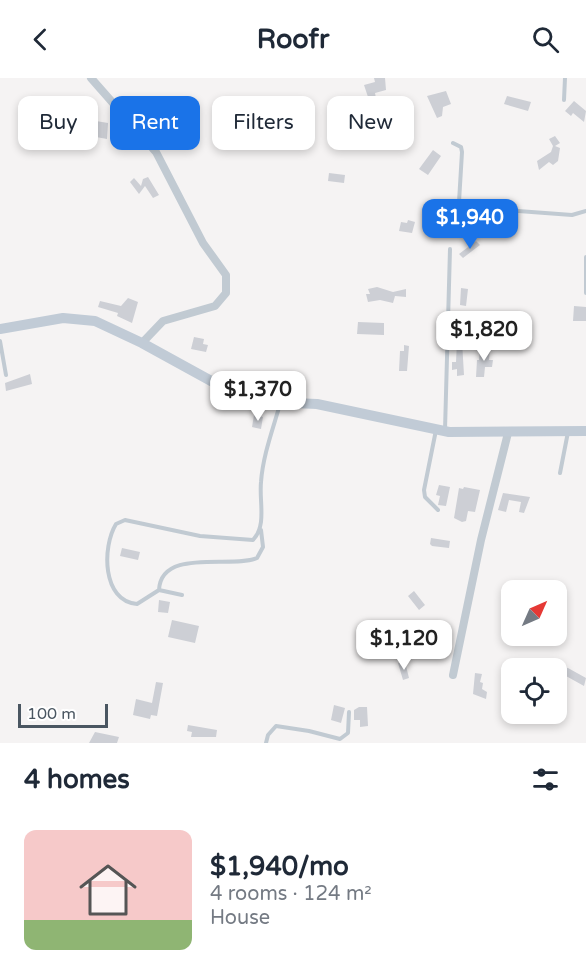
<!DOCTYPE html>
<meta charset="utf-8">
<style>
body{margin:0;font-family:"Varela Round",sans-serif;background:#f2f2f3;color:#1f2937;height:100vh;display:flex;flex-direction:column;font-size:22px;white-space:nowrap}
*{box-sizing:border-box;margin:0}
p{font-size:20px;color:#747a83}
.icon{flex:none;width:33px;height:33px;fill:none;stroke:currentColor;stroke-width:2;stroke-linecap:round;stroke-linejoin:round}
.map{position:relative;height:665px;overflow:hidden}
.panel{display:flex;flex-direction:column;background:#fff;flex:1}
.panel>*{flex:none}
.guide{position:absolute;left:18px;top:18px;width:550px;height:54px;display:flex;gap:12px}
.needle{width:39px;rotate:45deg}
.tools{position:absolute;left:501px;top:502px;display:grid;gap:12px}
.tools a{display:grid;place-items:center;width:66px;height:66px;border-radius:12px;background:#fff;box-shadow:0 3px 9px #0003;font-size:30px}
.scale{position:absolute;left:18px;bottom:15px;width:90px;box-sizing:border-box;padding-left:6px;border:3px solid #4a5661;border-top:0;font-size:16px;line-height:21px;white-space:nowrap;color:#4a5661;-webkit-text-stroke:4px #fff;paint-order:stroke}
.price{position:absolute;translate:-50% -51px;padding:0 14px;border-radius:12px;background:#fff;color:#222;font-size:20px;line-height:39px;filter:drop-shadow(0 2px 3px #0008)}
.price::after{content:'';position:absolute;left:50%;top:36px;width:18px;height:14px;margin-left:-9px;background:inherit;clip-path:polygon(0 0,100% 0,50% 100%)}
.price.active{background:#1a73e8;color:#fff}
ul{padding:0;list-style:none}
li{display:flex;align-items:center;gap:18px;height:150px;padding:0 24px}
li+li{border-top:2px solid #e0e1e3}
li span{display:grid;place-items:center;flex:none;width:168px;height:120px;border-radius:12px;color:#555}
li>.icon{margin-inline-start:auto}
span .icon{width:72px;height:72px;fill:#fffc;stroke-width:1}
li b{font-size:26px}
h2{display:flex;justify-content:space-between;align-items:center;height:72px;padding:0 24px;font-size:26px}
.pill{padding:0 21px;border-radius:12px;background:#fff;box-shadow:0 3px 9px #0003;font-size:21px;line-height:54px}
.pill.active{background:#1a73e8;color:#fff}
header{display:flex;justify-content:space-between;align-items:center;height:78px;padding:0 24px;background:#fff;font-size:27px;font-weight:800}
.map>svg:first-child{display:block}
.building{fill:#cdcfd5}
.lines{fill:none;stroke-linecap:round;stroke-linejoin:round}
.service{stroke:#c1cad2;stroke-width:4}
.minor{stroke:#c1cad2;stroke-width:8}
.secondary{stroke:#c1cbd6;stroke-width:10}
</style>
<header><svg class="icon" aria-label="back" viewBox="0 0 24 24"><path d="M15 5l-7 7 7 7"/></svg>Roofr<svg class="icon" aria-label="search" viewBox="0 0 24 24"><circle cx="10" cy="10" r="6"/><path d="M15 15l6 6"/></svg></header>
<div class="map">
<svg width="586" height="665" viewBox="0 0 586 665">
<rect width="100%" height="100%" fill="#f5f3f3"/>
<path class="building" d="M374,0H385L386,12L375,15L376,20L369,22L364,7L375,4Z
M446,13L451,26L443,29L442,38L437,40L427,18Z
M507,18L531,24L528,33L504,26Z
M574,23L586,33L584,44L573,35L571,38L565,33Z
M96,43L108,45L107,61L96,59Z
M555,58L560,65L555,68L560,70L558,83L553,87L549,84L539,92L537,83L551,74L553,68L549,61Z
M433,72L441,78L428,97L419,91Z
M329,95L345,97L344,105L328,103Z
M148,99L159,117L153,120L145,108L139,116L130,104L134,100L141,108L143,101Z
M408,142L415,144L412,155L399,153L401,144L407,145Z
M476,163L480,167L463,180L459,176Z
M377,209L393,214L406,211V219L395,218L393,225L380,222L368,224L366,216H370L368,211Z
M461,210L468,211L466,228L460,227Z
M128,220L138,224L132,245L117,238L118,235L98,229L100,223L121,228Z
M574,228L586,229V243H573Z
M358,244L384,245V257L357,256Z
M194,259L204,261L203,266L208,267L206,274L191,271Z
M457,263H462L464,297L457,298V291L452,292V284H456Z
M404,267L409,268L407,293H399L400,273H404Z
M484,269L490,270L489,282H493L492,289H485L484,299H476L477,282H479L480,271Z
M30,296L32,306L6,313L5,305Z
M254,337L263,339L261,351L252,349Z
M439,407L450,409L446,428L438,427L440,418L436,417Z
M464,409L480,412L475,434L468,433L466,443L462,444L454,440L459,410L463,411Z
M503,415L530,419L524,435L519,434L521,424L509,422L506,434L498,432Z
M431,460L450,463L449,470L432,468L430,466Z
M122,470L140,474L138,482L120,478Z
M414,513L425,527L419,532L408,518Z
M159,522L170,524L168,535L158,534Z
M172,542L199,548L195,565L168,559Z
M417,547L426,562L417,567L409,552Z
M405,584L409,600L403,602L398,585Z
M556,588L568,590L586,600L584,608L566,598L564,604L557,603Z
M475,595L482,596L480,604L483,605L482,611L487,614L486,621L473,616Z
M156,604L163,605L157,638L151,637L150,641L133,637L136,621L152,625Z
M334,627L345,630L341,645L331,642Z
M359,629H367L368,648L360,649V642H354V632Z
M188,647L217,652L216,659H191L192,654L187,653Z
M95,654L119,659L117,665H89Z"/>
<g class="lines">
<path class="service" d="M564,22L565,0
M453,65L461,69L462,74L459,124L463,129L572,137L586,133
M586,179V215
M0,263L6,297
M436,352L424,412L425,419L438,432
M445,352L450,171
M560,395L568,354
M159,512L137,526C102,523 102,469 116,446L125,442L200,458L253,462C267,447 259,424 261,404C263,377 273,351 280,326
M182,517L159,512C161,469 233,491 257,480L263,469L261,452
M266,665L268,657L276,648L309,653L340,661L348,655L349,634"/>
<path class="minor" d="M91,0L156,74L203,165L226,197V215L215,228L163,243L142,265
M453,597L481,462L508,355"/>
<path class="secondary" d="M0,251L63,240L95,243L142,265L233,315L269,324L317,326L449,354L586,353"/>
</g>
</svg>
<div class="tools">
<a><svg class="needle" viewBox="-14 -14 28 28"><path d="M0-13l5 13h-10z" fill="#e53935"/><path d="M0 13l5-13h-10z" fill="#747a83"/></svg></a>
<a><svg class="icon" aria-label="locate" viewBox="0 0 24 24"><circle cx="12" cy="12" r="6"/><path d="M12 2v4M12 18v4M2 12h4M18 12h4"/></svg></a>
</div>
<div class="scale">100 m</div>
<b class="price active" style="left:470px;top:172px">$1,940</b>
<b class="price" style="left:484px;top:284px">$1,820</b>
<b class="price" style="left:258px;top:344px">$1,370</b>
<b class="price" style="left:404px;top:593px">$1,120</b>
<div class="guide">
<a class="pill">Buy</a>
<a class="pill active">Rent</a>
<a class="pill">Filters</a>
<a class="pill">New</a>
</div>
</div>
<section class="panel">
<h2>4 homes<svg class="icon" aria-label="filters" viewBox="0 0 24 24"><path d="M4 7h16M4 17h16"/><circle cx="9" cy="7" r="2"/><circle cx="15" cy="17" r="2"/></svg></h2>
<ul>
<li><span style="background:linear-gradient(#f6c9c9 75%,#8fb573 0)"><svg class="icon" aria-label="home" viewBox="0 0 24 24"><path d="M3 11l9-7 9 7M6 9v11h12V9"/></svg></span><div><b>$1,940/mo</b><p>4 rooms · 124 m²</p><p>House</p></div></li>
</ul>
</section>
